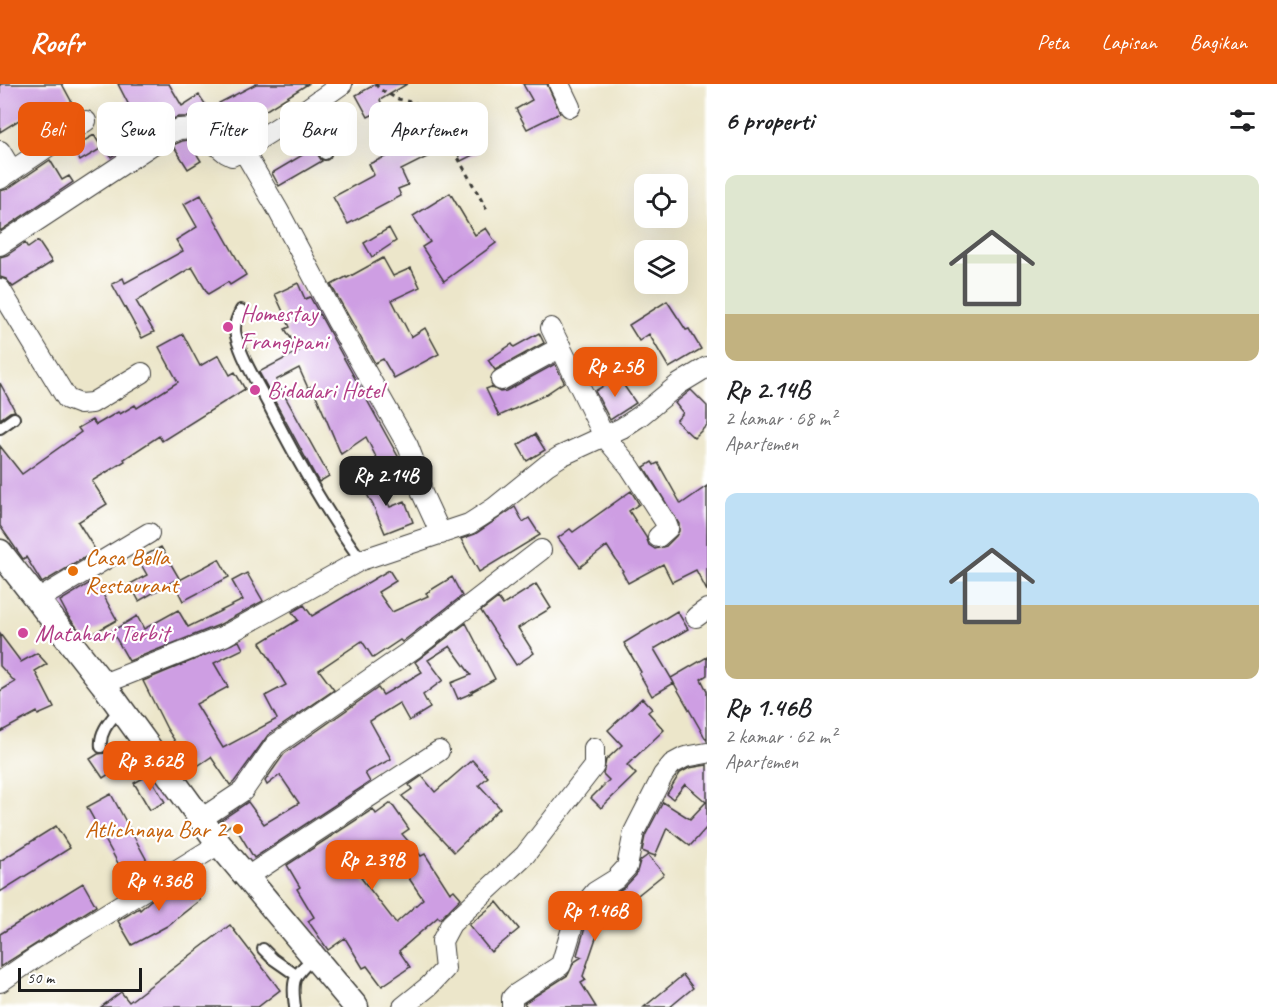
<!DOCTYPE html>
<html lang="id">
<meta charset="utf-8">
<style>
body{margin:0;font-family:Caveat,sans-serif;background:#f2f2f2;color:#202124;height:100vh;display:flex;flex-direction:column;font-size:22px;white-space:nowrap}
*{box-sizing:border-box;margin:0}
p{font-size:20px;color:#757577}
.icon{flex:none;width:33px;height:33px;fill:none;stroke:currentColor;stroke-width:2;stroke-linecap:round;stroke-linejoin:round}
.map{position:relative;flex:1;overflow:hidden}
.sheet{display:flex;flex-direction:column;background:#fff;width:570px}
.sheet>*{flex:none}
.guide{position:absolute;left:18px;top:18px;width:570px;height:54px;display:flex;gap:12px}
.controls{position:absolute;left:634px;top:90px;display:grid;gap:12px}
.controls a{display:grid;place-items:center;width:54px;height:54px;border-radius:12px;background:#fff;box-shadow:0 6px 24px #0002;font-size:30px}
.scale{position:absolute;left:18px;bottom:15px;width:124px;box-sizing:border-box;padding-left:6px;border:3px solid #1c1c1c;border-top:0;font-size:16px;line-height:21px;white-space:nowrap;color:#1c1c1c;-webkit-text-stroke:4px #fff;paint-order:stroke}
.price{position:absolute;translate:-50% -51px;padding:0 14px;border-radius:12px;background:#ea580c;color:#fff;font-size:20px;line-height:39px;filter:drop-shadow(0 2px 3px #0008)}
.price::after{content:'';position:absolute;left:50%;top:36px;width:18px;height:14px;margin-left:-9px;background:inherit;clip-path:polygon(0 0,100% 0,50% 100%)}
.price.selected{background:#222;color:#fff}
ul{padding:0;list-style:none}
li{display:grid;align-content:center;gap:12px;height:318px;padding:0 18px}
li span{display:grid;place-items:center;height:186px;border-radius:12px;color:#555}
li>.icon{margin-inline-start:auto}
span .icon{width:108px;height:108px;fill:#fffc;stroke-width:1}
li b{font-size:26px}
h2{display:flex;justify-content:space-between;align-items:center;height:72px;padding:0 18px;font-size:26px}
.pill{padding:0 21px;border-radius:12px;background:#fff;box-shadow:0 6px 24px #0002;font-size:21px;line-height:54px}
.pill.selected{background:#ea580c;color:#fff}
header{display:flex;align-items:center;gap:36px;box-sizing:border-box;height:84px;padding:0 30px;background:#ea580c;color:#fff}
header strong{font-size:28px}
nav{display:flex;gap:33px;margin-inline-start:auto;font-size:21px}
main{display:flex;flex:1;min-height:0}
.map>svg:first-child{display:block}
.building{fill:#ce9ee3;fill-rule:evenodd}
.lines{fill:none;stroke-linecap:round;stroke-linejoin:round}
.service-casing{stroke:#3b3a36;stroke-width:14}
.minor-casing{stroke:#3b3a36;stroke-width:22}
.tertiary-casing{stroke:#3b3a36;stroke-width:27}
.path{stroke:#3b3a36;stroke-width:3;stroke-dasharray:4.5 4.5;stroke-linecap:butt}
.service{stroke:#fff;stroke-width:10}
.minor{stroke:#fff;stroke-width:20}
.tertiary{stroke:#fff;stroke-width:24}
.hotel-dot{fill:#d1479c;stroke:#fff;stroke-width:2}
.food-dot{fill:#e8710a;stroke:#fff;stroke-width:2}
.labels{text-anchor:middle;stroke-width:4.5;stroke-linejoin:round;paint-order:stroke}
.hotel-label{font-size:24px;fill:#b23c85;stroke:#fff;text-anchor:start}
.food-label{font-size:24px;fill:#c56008;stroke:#fff;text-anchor:start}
</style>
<header>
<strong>Roofr</strong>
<nav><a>Peta</a><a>Lapisan</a><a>Bagikan</a></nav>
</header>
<main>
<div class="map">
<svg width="707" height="923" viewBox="0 0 707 923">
<rect width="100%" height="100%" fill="#fff"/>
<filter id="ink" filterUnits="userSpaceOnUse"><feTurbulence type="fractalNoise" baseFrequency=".0167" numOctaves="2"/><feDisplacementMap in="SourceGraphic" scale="12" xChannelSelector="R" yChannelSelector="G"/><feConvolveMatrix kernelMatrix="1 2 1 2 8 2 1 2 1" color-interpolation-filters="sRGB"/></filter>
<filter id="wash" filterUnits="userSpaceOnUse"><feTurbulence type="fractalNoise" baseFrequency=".008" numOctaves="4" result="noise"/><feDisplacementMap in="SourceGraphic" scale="24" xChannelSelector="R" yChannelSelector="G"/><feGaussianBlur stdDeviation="1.35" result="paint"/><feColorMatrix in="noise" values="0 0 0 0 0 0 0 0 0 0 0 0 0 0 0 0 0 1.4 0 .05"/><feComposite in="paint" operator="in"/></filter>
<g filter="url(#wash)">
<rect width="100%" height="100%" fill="#ece6ca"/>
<g id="blocks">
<path class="building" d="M0,0H62L75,24L29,48L22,34L0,48Z
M118,0H169L182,22L199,11L210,27L199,33H178L165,38L111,73L102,59L137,37Z
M256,0H308L260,30L256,24L229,38L219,19Z
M376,0H407L380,16L384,25L368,33L356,11Z
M523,0H547L560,29L527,45L516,25L532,16Z
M301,44L322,77L279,102L272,89L306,69L294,48Z
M434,48L443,65L401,86L408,101L398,105L401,112L348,140L333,113L374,91L369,80L415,60L413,58Z
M94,51L102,64L80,77L73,63Z
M469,52L477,69L461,77L453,60Z
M188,56L201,77L188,85L173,61L182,57Z
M50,76L62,96L69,92L73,98L0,147V107L7,105Z
M450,109L475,151L486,144L496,159L444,197L422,163L430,158L413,132Z
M201,111L246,191L230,201L228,198L208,210L192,183L136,217L154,248L142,254L112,200L123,194L125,199L183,167L176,156L197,143L184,120Z
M389,144L396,157L372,173L364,159Z
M38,157L52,178L13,203L6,195L0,193V173L7,171L25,159L28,164Z
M383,174L393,192L411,184L420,203L392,216L411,253L425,244L439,270L394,294L383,275L375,279L331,201L346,193L347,194Z
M298,199L305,215L310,213L400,376L382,385L366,353L341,370L312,302L308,304L299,284L276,296L329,392L319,398L317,395L259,288L299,267L285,245L290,243L275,210Z
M667,217L686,246L689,245L701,265L669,284L649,250L639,257L629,241Z
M539,249L544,259L495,286L488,276L512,260L514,263Z
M183,250L200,282L219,271L230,291L235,288L245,305L162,357L159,352L124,375L125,377L92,397L107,420L78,438L96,467L42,499L26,473L23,475L0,442V362L22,390L81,348L78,344L92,336L96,341L118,328L120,330L135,321L137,324L178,298L159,263Z
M555,280L564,298L543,312L499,332L486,305L491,303L500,308L506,307Z
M618,293L636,319L610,336L595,307Z
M0,299L15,327L10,328L0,335Z
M691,306L707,322V341L694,354L676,337L683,329L675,319Z
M535,350L545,366L527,377L518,361Z
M652,378L654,381L658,379L681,420L707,402V507L696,486L672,498L663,480L628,499L622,488L623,487L607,462L580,483L558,454L570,445L573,448L631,407L639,420L629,427L646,453L649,461L655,465L666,462L676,452L679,447V440L644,383Z
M373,391L390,423L405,417L413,438L385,449L373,421L360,398Z
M515,423L523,438L529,434L540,451L479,488L461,455L475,450Z
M161,463L179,494L139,517L130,500L147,491L138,475Z
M219,475L229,493L183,517L174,499Z
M389,486L396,497L378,508L392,528L428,512L426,509L452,493L462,512L402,558L400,556L373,574L362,557L319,586L334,606L268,651L234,698L230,701L211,673L193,685L167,645L143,597L239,557L243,565L214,579L228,603L196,620L223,664L277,635L265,612L286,601L260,559L298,536L292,528L304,521L312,532Z
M247,489L263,517L219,541L129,577L112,547L137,532L144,545L178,526L188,543L243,516L232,497Z
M95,496L117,536L85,554L68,532L60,517Z
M536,500L551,524L518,544L534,569L516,581L481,527L498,514L503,521Z
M677,527L688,545L654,565L674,599L652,612L639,589L641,588L624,559Z
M466,539L495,595L471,608L472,609L458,615L451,599L471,591L450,562L428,576L443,596L423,611L430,624L409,637L399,619L370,637L391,675L365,689L370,698L254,774L233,739L226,744L220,737L248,718L264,740L299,719L280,691L267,701L265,697L284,670L378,604L383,611L422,588L415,578Z
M0,550L21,578L37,569L47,580L35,587L54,624L38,631L37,628L0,648V607L15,598L0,582Z
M707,573V591L701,595L707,607V657L671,594Z
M642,614L652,625L648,628L664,646L627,681L636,690L601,724L591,714L609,696L603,690L606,676L622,661L608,646Z
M110,662L123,681L103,694L90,675L98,670L105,669Z
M472,676L488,693L479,701L500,724L454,768L402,712L412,705L409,701L422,692L435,708Z
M707,681V743L690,762L667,744L655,772L642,767L645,752L663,718L690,735L706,718L685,700L673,715L667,710L680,689L689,684Z
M149,691L165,718L150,726L134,699Z
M111,710L152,786L129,799L87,723Z
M391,719L409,745L402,750L421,772L425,770L450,809L454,806L461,814L440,835L438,833L399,867L410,883L382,902L367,882L363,884L345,854L328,866L308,837L314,833L297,805L300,803L287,781L373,725L376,730ZM388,778L394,786L400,781L423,815L396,839L361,794Z
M56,742L70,764L0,808V777Z
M648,771L664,790L628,819L631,822L618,835L614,831L598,848L583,892L586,896L581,899L596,923H527L524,919L568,891L574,878L582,873L577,871L587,837L603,817L625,803L636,791L640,777Z
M186,795L200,816L167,842L132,861L118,837L139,824L140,826L151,816Z
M83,799L96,822L0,883V850Z
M497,818L519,845L491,868L469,841Z
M230,841L280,906L258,923H101L121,908L129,918Z
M683,891L693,904L670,923H644Z"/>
</g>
</g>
<g filter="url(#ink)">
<use href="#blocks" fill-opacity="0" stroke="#3b3a36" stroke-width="1.5"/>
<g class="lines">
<g class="service-casing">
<path id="service" d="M301,29L325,70
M241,226C237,234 233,242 236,252C242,275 256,297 267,318C295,373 325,427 361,476
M0,344L14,334
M101,663C99,647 111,636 121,624
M263,865L273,875L296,891
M295,923C291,894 294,892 314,873"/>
</g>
<g class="minor-casing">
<path id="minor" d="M559,0L570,23
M243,66L278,126L337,237L408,362L418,388L422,409L441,450
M0,67L12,87
M0,95L86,37
M0,161L170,49L179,45L195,44L226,69L232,72L301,29L342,0
M0,205L67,315L80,320L92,319L142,289
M551,244L604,352L630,383L666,439L668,444L658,453
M501,296L561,263
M39,515L149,449
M696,533L707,525
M103,600L224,552L361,476L469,440L494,424L547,381L561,372L622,344L640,332L679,300L707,283
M201,735L243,707L275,661L413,565L541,466
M247,793L439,667
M0,898L35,874L219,760
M403,923L429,902L445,885L442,857L451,840L525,771L594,682V664
M512,923V914L515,911L561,881L576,831L595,808L616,795L627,783L634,748L663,691L672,680L685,673L707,669"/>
</g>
<g class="tertiary-casing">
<path id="tertiary" d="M0,468L103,600L219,760L356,923"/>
</g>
<path class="path" d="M375,0L381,6L398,15L419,20L437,36L487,126"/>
<use href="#service" class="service"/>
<use href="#minor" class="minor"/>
<use href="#tertiary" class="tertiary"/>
</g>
</g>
<g class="hotel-dot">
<circle cx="228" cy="243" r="6"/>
<circle cx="255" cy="306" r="6"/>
<circle cx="23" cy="549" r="6"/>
</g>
<g class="food-dot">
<circle cx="73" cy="487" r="6"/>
<circle cx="238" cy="745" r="6"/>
</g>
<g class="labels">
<g class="hotel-label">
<text x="240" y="237">Homestay<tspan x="240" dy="28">Frangipani</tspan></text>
<text x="267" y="314">Bidadari Hotel</text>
<text x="35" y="557">Matahari Terbit</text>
</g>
<g class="food-label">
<text x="85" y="481">Casa Bella<tspan x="85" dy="28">Restaurant</tspan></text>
<text x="226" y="753" text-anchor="end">Atlichnaya Bar 2</text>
</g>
</g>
</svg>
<div class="controls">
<a><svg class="icon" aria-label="locate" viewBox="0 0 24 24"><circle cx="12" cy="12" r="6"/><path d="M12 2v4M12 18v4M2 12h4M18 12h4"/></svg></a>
<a><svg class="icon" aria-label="layers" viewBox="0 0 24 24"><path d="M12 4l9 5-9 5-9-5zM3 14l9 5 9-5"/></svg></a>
</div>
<div class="scale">50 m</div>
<b class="price" style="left:615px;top:314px">Rp 2.5B</b>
<b class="price selected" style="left:386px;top:423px">Rp 2.14B</b>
<b class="price" style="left:150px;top:708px">Rp 3.62B</b>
<b class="price" style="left:372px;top:807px">Rp 2.39B</b>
<b class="price" style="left:159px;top:828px">Rp 4.36B</b>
<b class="price" style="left:595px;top:858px">Rp 1.46B</b>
<div class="guide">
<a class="pill selected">Beli</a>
<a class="pill">Sewa</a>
<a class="pill">Filter</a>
<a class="pill">Baru</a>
<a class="pill">Apartemen</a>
</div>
</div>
<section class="sheet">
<h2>6 properti<svg class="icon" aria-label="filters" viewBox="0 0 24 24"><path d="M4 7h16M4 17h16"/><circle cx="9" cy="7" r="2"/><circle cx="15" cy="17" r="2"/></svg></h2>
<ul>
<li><span style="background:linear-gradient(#dfe7d0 75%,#c2b280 0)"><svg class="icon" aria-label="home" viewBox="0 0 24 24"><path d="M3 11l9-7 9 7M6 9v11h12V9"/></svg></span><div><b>Rp 2.14B</b><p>2 kamar · 68 m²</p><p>Apartemen</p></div></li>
<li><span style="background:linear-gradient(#bfe0f5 60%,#c2b280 0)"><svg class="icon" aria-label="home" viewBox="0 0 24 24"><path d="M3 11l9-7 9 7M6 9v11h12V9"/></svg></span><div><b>Rp 1.46B</b><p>2 kamar · 62 m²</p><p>Apartemen</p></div></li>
</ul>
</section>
</main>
